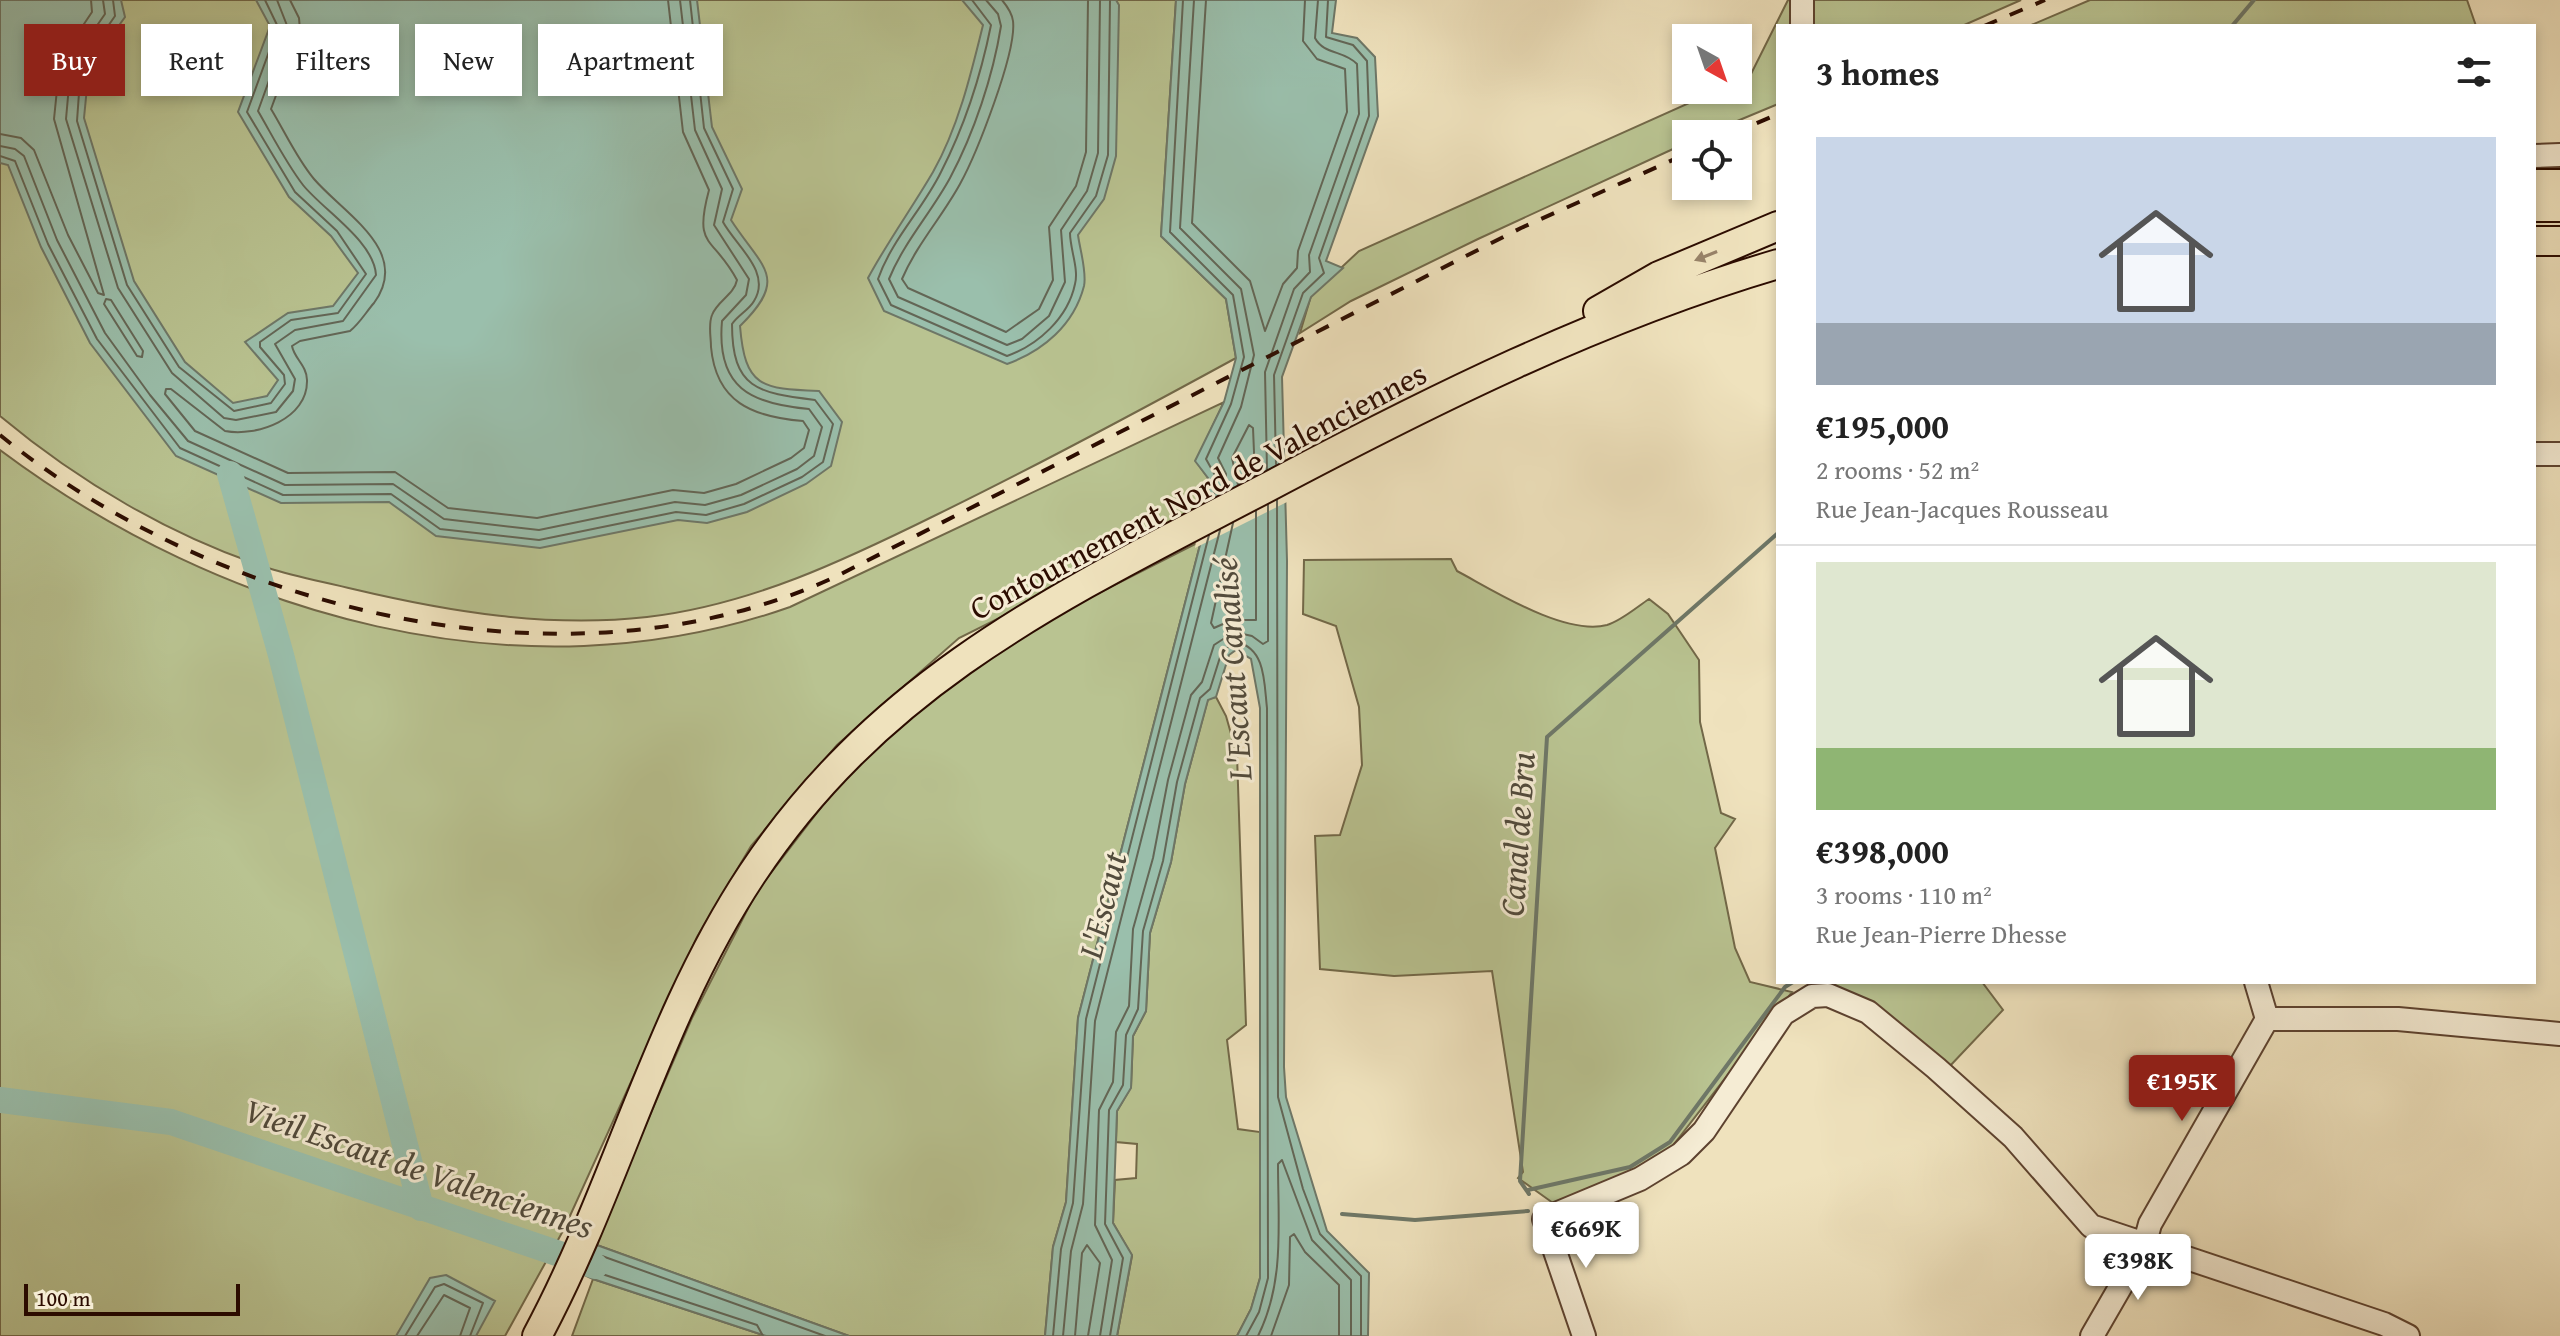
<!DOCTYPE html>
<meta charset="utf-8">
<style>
body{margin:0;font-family:"Gentium Book Plus",serif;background:#f6f6f6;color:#222;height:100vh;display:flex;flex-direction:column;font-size:30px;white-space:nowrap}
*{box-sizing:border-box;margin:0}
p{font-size:26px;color:#767676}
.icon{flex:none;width:44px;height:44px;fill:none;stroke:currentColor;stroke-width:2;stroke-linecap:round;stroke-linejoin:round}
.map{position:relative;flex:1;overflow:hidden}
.sheet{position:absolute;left:1776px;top:24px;width:760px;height:960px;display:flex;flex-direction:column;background:#fff;border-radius:0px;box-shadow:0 4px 12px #0003}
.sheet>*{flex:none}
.top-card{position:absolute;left:24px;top:24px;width:760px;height:72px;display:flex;gap:16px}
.needle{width:52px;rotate:140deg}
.fabs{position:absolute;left:1672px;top:24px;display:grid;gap:16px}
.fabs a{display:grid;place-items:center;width:80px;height:80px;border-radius:0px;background:#fff;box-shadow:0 4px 12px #0003;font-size:40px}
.scale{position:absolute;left:24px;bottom:20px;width:216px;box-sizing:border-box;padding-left:8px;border:4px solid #2c0c00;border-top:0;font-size:22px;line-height:28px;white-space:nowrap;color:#2c0c00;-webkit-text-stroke:6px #f5ecd4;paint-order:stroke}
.price{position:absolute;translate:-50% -68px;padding:0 18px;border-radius:8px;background:#fff;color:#222;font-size:26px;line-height:52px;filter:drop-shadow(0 2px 4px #0008)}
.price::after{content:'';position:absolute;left:50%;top:48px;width:24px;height:18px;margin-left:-12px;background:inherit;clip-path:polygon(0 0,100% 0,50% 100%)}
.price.current{background:#8f2418;color:#fff}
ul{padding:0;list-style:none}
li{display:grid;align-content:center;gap:16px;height:424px;padding:0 40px}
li+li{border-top:2px solid #e0e0e0}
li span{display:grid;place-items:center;height:248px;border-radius:0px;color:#555}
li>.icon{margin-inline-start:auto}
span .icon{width:144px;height:144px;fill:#fffc;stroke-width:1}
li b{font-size:34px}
h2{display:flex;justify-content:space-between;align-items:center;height:96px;padding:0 40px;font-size:34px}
.pill{padding:0 28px;border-radius:0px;background:#fff;box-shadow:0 4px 12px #0003;font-size:28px;line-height:72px}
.pill.current{background:#8f2418;color:#fff}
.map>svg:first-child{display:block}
.green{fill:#b9c391;stroke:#726848;stroke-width:2}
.water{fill:#9abfac;stroke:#6e7767;stroke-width:2}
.pier{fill:#efe2bd}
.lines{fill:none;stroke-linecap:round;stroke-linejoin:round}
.shore{stroke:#636656;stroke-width:2}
.stream{stroke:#6e7767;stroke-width:4}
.river{stroke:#9abfac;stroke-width:26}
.minor-casing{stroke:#5d422f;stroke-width:26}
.major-casing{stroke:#2c0c00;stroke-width:32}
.minor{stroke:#f5ecd4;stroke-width:22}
.major{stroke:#efe2bd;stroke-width:28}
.rail{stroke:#2c0c00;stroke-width:4;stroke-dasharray:14 14;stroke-linecap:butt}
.oneway{fill:#978268}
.labels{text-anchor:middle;stroke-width:6;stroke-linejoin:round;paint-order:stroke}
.street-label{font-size:32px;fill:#2c0c00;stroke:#f5ecd4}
.water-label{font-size:34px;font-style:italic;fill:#524b3c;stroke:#f5ecd4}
</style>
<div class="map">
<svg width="2560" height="1336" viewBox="0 0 2560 1336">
<rect width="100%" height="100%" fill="#efe2bd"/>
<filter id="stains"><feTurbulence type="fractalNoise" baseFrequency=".0025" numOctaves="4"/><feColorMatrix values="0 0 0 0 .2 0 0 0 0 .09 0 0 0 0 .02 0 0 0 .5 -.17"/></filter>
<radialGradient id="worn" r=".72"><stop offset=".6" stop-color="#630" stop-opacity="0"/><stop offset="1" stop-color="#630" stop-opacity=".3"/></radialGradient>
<path class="green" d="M0,0H1176L1161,236L1226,299L1236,358C1137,412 1039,465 938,514C845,560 751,605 647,617C548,628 450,612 353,589C325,582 296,577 268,568C171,536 79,482 0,416Z
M1788,0H2021L1962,26H1778V104L1706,134H1686V143L1478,239L1351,301L1300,333L1311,296L1359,251L1718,90H1738V81L1750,76Z
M2090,0H2467L2476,26H2029Z
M1224,402L1196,461L1208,478L1204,516L959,638L837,745L751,846L697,937L564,1229L505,1336H0V450C222,616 520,702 790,607Z
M1201,541L1078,1018L1066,1202L1053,1247L1045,1336H849L594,1244L692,1018L757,891L836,788L897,726L966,672L1075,605Z
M1451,559L1457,571C1493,590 1564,636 1607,625C1621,621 1637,607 1649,599L1668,614L1699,660L1700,722L1721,813L1735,819L1715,848L1735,948L1750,982L1792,992L1671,1148L1631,1175L1553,1203L1518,1178L1523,1172L1492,971L1394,976L1320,969L1315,836L1340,835L1362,765L1359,707L1336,626L1303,614L1304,560Z
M1216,697L1226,716L1237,755L1246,1025L1227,1040L1238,1129L1260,1132V1278L1251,1309L1237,1336H1117L1132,1256L1113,1223L1115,1180L1136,1178L1137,1144L1116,1142L1117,1111L1131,1087L1133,1036L1146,1011L1150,933L1171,862L1185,784L1208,699Z
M1830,982H1982L2003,1010L1948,1068L1893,1020Z
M593,1279L766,1336H572Z"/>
<path class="water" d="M0,0H121L125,17L89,67L84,118L134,281L185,362L233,403L267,396L278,380L245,342L288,313L333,306L358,273L331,236L289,197L238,112L270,26L256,0H697L712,127L742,189L731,220C762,268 790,277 740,326C745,387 761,389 819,391L842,422L831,466L806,484L747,512L707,523L678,520L540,548L436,536L389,502L281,503L176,456L90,343L41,247L8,165L0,163Z
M962,0H1116L1119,5L1116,156L1104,199L1078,235C1080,250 1087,272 1084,286C1074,325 1043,351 1007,364L884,311L868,278C888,241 912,208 933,172C958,128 971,74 983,25Z
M1176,0H1336L1332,33L1357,38L1375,57L1378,116L1326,261L1343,268L1311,297L1282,377L1287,561L1284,1067L1286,1097L1327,1231L1369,1273L1368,1336H1237L1251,1309L1260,1278V708L1251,659L1236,650L1229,655L1216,697L1208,700L1185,784L1171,862L1150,933L1146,1011L1133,1036L1131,1088L1117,1111L1113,1223L1132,1255L1117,1336H1045L1053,1247L1066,1202L1078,1018L1201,541L1208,478L1195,461L1224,402L1236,358L1226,299L1161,236Z
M594,1244L849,1336H766L593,1279L582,1274Z
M446,1275L495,1301L476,1336H396L430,1278Z"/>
<path class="pier" d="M1288,460L1289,501L1195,548L1201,505Z"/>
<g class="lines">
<path class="shore" d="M103,0L105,14L71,63L66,119L118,288L172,373L224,418L236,420L276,412L293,391L295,379L275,344L295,330L343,321L376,275C374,241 323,210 303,185C286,163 272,135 258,111L288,28L277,0
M113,0L115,16L81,65L77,121L127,285L179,367L234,411L271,403L285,384L284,375L260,347V342L291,320L338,313L366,274L337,231L295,192L247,112L278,27L265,0
M290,0L299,18L300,30L271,109C285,132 297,159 314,179C344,214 412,251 374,303C366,312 360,323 350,331L300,341L292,346C294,358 307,366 307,380C308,419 257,437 225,431L171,389H166L165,394L195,431L288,473L395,472L448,508L537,518L673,490L704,493L736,484L791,458L804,448L809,430L803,421C752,417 716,402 711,347C711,336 708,325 712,315C717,301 734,295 737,280C713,235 693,249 709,190L683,132L668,0
M972,0L991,25C981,75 964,127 941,172C923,209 892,239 878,279L891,305L1007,356C1038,345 1068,318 1075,284C1079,269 1070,249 1070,233L1096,196L1108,155L1110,0
M986,0L998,14L1001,26C993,76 974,133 950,178C931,213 904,242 889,279L898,297L1007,345L1022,339L1049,316L1065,282L1061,230L1087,191L1098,153L1100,0
M1002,0C1007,6 1012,13 1013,21C1017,52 976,155 960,184C942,217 917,244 902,279L908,288L1006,332L1039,309L1053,280L1049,227L1076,186L1086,152L1088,0
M1183,0L1170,232L1233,295L1244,357L1231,404L1206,459L1216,477L1214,497
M1194,0L1180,228L1241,289L1254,355L1241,407L1218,458L1226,474L1225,491
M1206,0L1192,223L1250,281L1265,331L1283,284L1297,268L1298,251L1347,112L1345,69L1317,59L1303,41L1305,0
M0,134L21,138L34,150L68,235L98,293L104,295L54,119L60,60L92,12L91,0
M0,146L15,149L24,156L57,240L105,333L150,395L188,441L285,485L393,484L444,519L539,530L675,502L705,505L741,495L797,469L814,456L822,427L809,409C751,404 716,388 722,321L746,295L749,279L714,225L722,189L695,130L680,0
M0,156L15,161L48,244L97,339L180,448L283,495L391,494L440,529L539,540L676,512L706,515L744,504L802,477L823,462L833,424L815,400C758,393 732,389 732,324C738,315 749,310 754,301C772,272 736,246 723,222L733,189L704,128L690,0
M106,299L111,300L143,351L142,357L137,356L104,304Z
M1276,464L1274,375L1303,293L1324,273L1319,258L1369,116L1367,61L1353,45L1326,37L1328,0
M1267,470L1265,372L1294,289L1310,272L1309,255L1359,114L1357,64C1344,50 1324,55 1315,38L1318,0
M1238,485L1232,458L1249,425L1253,428L1255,476
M1277,500L1278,1097L1303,1189L1320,1234L1361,1276V1336
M1233,523L1211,623L1214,628L1232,620H1256V511
M405,1336L435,1287L444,1284L483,1303L470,1336
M417,1336L444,1295L470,1308L460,1336
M763,1336L757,1325L596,1272L593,1268L597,1258L602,1256L825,1336
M1053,1336L1061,1249L1073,1203L1086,1019L1209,535
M1063,1336L1071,1251L1083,1204L1095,1021L1220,530
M1075,1336L1082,1253L1087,1245L1100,1263L1088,1336
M1100,1336L1112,1260L1095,1225L1099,1110L1113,1082L1116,1032L1129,1006L1133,929L1153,858L1168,780L1191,695L1202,682L1214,645L1234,632L1252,636L1263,644L1268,641V505
M1110,1336L1123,1258L1105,1224L1109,1110L1123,1085L1126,1035L1138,1009L1143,931L1163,861L1177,782L1200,698L1210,689L1222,651L1237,642C1266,649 1264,683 1267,708L1268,1278L1259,1312L1246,1336
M1258,1336C1285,1282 1278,1223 1278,1164L1282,1160L1312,1240L1351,1280V1336
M1271,1336L1289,1285L1290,1237L1294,1234L1305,1252L1339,1285V1336"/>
<path class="stream" d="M2232,26L2254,0
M1528,1190L1630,1167L1670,1142L1785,987L1793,982
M1529,1194L1520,1181L1547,737L1778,533
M1342,1214L1415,1220L1528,1211"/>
<path class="river" d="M230,474L281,655L421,1208
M0,1100L171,1122L595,1266"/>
<g class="minor-casing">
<path id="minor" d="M1802,0V26
M2534,156L2560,155
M2534,454H2560
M2256,982L2267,1019
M2267,1019H2398L2560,1034
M1584,1336L1544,1219L1640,1179L1681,1154L1704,1131L1783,1014L1812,996L1828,995L1868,1012L1936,1068L2013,1137L2091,1226L2384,1324L2408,1336
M2092,1336L2144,1246L2150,1224L2267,1019"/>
</g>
<g class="major-casing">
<path id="major" d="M2534,184H2560
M2534,207H2560
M2534,241H2560
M1598,311L1659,276L1778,226
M537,1336C618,1185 657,1017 752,874C882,678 1064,594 1264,489C1430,401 1598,317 1778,264"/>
</g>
<use href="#minor" class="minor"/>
<use href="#major" class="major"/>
<path class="rail" d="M1984,26L2045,0
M1731,134L1778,114
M0,435C219,613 574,699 837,576L1521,228L1686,154"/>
</g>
<defs><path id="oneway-solid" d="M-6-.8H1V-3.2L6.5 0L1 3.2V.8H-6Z" transform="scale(2)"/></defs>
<use class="oneway" href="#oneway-solid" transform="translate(1706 256) rotate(158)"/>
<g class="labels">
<g class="street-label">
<text transform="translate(1198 491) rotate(-28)" y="11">Contournement Nord de Valenciennes</text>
</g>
<g class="water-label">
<text transform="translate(1232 669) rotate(-94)" y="12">L'Escaut Canalisé</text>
<text transform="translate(1517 834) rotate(-86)" y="12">Canal de Bru</text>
<text transform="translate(1102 905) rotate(-76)" y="12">L'Escaut</text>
<text transform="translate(419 1168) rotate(19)" y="12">Vieil Escaut de Valenciennes</text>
</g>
</g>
<rect width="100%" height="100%" filter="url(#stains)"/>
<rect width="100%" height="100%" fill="url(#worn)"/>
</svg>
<div class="fabs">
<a><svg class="needle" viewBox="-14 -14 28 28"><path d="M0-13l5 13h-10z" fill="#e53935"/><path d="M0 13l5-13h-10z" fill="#767676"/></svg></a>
<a><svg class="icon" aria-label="locate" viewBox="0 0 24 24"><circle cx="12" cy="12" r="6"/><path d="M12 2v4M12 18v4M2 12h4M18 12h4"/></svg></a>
</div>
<div class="scale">100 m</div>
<b class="price current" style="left:2182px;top:1123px">€195K</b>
<b class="price" style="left:1586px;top:1270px">€669K</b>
<b class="price" style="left:2138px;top:1302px">€398K</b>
<div class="top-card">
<a class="pill current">Buy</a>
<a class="pill">Rent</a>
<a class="pill">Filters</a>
<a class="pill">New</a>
<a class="pill">Apartment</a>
</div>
<section class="sheet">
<h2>3 homes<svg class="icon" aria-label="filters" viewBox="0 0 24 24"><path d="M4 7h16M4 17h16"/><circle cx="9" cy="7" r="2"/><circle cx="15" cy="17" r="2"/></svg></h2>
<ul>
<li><span style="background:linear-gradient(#c9d6e8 75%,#9aa5b1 0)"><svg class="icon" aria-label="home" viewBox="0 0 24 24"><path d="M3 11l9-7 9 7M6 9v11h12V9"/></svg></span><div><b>€195,000</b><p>2 rooms · 52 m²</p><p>Rue Jean-Jacques Rousseau</p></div></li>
<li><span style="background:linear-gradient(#dfe7d0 75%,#8fb573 0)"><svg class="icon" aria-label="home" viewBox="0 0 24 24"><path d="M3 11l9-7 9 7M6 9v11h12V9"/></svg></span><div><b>€398,000</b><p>3 rooms · 110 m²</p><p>Rue Jean-Pierre Dhesse</p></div></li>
</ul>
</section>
</div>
